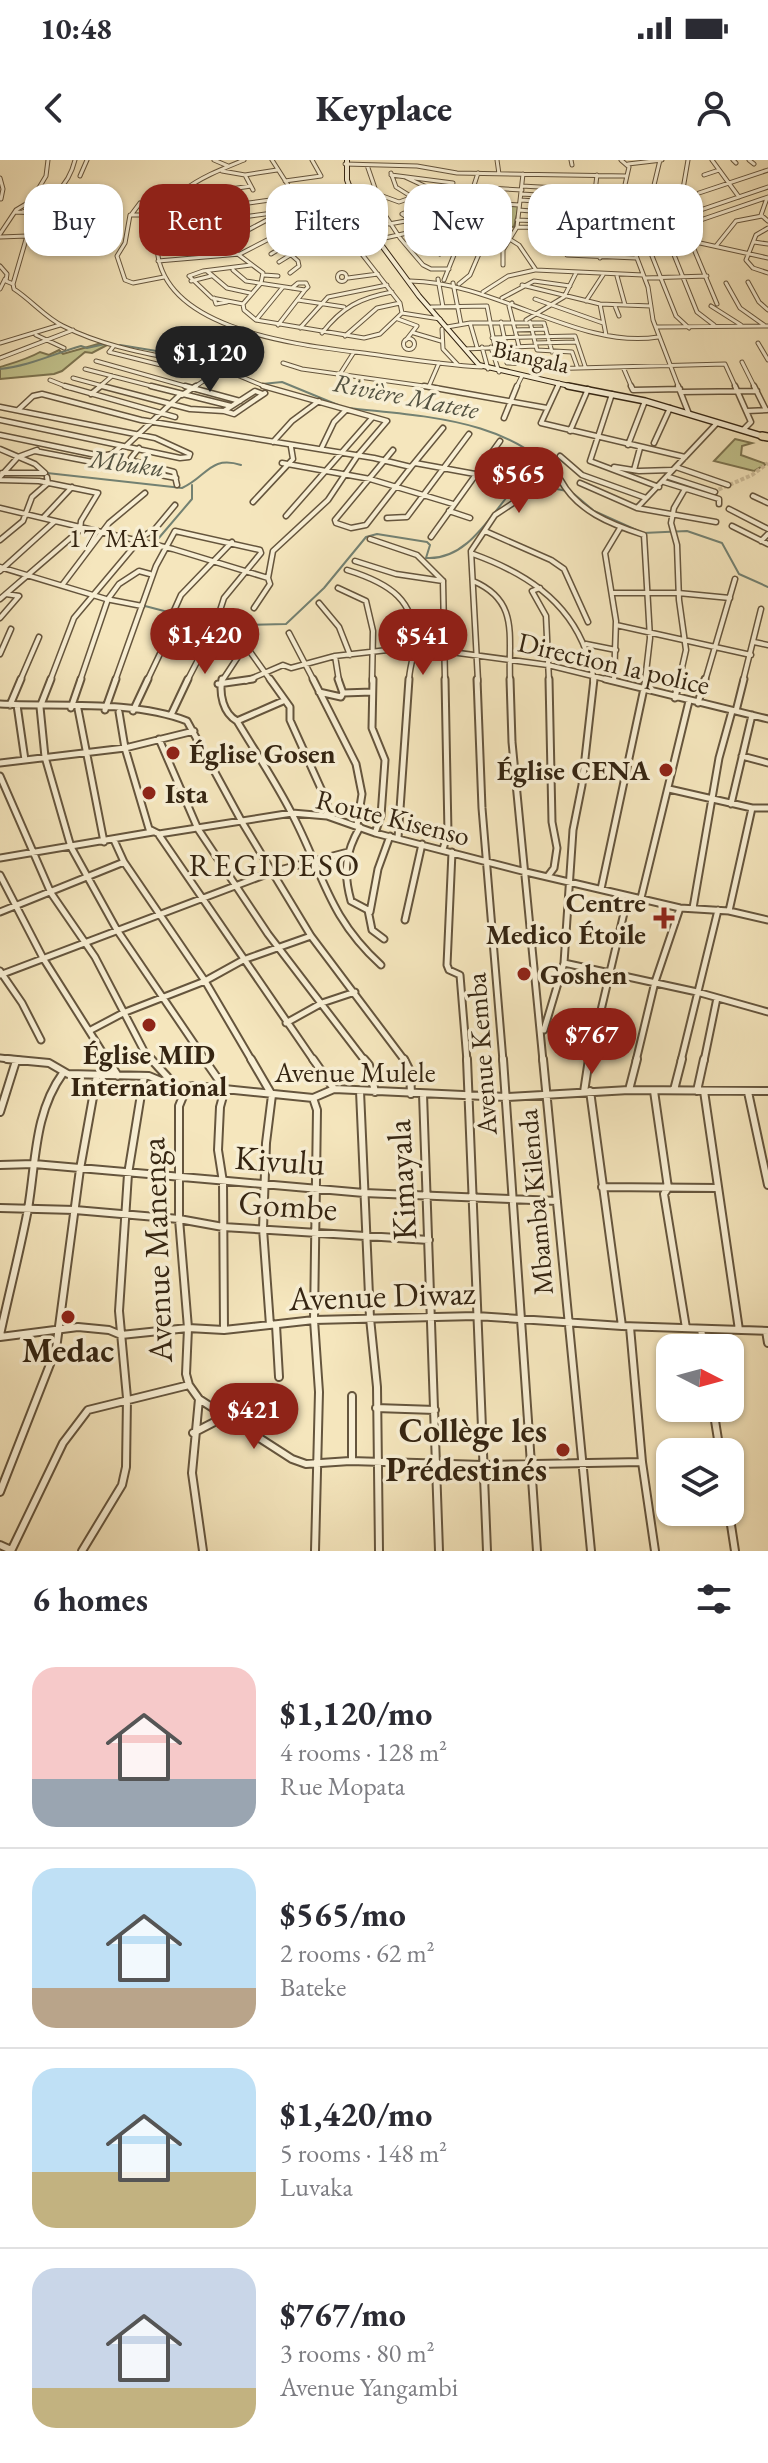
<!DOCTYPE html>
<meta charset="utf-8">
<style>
body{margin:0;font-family:"EB Garamond",serif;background:#f2f2f3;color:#2b2b33;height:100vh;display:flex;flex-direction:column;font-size:30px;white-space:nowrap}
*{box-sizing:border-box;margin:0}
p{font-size:26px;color:#7c7c81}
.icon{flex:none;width:44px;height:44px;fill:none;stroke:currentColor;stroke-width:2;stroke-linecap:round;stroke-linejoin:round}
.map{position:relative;height:1391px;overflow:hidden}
.drawer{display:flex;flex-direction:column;background:#fff;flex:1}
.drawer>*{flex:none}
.banner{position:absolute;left:24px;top:24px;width:720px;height:72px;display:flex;gap:16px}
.needle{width:52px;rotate:96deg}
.tools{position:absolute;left:656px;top:1174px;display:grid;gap:16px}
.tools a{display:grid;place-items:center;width:88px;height:88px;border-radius:16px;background:#fff;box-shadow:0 2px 6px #0004;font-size:40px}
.price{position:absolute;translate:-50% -68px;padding:0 18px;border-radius:28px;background:#8f2418;color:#fff;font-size:26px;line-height:52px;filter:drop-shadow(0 2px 4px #0008)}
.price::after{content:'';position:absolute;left:50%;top:48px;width:24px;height:18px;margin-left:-12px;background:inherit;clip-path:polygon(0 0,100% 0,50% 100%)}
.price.on{background:#222;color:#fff}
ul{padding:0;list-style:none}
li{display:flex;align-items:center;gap:24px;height:200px;padding:0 32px}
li+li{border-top:2px solid #e1e1e2}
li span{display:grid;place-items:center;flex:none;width:224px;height:160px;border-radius:24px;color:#555}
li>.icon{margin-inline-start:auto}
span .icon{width:96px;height:96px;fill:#fffc;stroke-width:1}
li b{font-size:34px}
h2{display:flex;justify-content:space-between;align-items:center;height:96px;padding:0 32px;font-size:34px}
.pill{padding:0 28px;border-radius:24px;background:#fff;box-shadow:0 2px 6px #0004;font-size:28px;line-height:72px}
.pill.on{background:#8f2418;color:#fff}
.status{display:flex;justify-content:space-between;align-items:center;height:56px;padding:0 40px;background:#fff;direction:ltr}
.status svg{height:22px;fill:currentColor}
header{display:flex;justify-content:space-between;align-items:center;height:104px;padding:0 32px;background:#fff;font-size:36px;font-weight:800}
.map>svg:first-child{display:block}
.green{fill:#c2c38d;stroke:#7c7450;stroke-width:2}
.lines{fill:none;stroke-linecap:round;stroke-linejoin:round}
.stream{stroke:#738172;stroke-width:2}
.street-tunnel{stroke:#cfbf9b;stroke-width:4;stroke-dasharray:4 2;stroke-linecap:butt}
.street-far3-casing{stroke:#65553d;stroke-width:5}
.street-far2-casing{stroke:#65553d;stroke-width:7}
.street-far1-casing{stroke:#65553d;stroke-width:9}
.street-casing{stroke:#65553d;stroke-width:10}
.secondary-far1-casing{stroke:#352512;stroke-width:6}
.secondary-casing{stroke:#352512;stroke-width:8}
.highway-casing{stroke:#352512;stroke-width:10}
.street-far3{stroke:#f8efd4;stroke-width:3}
.street-far2{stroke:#f8efd4;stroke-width:4}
.street-far1{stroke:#f8efd4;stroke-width:5}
.street{stroke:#f8efd4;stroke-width:6}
.secondary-far1{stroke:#f8efd4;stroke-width:4}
.secondary{stroke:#f8efd4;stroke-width:5}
.highway{stroke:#f5e6bd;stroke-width:7}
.poi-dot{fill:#8f2418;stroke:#f8efd4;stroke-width:3}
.labels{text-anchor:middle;stroke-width:7;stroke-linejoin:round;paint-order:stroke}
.far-street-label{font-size:24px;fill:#352512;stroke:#f8efd4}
.far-water-label{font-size:26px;font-style:italic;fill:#545342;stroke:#f8efd4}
.far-quarter-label{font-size:26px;letter-spacing:2px;fill:#352512;stroke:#f8efd4}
.street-label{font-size:28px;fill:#352512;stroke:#f8efd4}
.poi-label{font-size:28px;font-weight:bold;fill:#352512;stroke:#f8efd4;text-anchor:start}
.quarter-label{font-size:32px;letter-spacing:2px;fill:#352512;stroke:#f8efd4}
.near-street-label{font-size:34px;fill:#352512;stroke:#f8efd4}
.near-poi-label{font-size:34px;font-weight:bold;fill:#352512;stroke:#f8efd4}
</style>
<div class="status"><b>10:48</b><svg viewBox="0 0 49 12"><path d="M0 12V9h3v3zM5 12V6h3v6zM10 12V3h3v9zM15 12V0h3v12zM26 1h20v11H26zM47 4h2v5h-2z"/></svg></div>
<header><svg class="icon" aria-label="back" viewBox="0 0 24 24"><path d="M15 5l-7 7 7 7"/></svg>Keyplace<svg class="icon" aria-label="person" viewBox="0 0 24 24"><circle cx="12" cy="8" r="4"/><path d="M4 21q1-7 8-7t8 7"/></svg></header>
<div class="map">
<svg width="768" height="1391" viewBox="0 0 768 1391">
<rect width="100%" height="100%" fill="#f5e6bd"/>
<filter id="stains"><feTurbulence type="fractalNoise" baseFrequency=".0025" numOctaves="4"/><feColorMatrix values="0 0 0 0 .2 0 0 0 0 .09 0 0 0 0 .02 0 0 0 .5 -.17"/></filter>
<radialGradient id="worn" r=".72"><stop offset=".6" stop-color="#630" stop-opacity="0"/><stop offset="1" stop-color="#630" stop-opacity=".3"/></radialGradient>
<path class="green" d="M468,43L519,46L514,67L462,62Z
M98,184H109L92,193L85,192L62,211L54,214L0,219V207C13,203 28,199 40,192L49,195L59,190L63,194Z
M735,279L752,283L742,286L741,295L766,304L754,311L714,301Z"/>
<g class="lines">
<path class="stream" d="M120,185L193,197L226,198L231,210
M0,209C29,206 53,194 81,186L87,188L105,184
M262,224L282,222L338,245
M348,248C427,257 515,258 567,326
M47,313L182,328C207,317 210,295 241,305
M574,334L594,351L643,373L687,371L722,383L739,414L768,427
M158,379L192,339V325
M145,446L210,463L224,459L238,461L240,465L286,464L324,428L366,377L377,374L427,382L430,385L426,398C470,401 493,349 520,322L567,331"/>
<path class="street-tunnel" d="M713,332L752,315L768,303"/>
<g class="street-far3-casing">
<path id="street-far3" d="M214,0L228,6
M244,0C205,16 158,33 157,82C155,175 313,186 378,195C413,200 447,205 482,207
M272,0L295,36
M497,0L499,14
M571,0L572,5
M621,0L629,7L619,51L648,127L653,160L679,228
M660,0L649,46L654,66H683L768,37
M712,0L739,37
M733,0L736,3
M749,0L754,4
M345,4L417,6L457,13L626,16
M628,4L662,0
M367,5L377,34L376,41L400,78L423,105L431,109H449
M222,11L245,15
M391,13L396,27L412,37
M391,15L453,23
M597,15L592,56L600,98
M704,15L719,10
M80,16L87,0
M405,17L433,30
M0,18L3,29L1,39
M285,21L321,16L312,0
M522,26L592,30
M472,27L522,30
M253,30L245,15L277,10
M699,33L768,10
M377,34L399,42L433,30L470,33
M521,34L590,38
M767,38L761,55L768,61
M521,40L590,45
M355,44L376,41
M211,48L204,33L251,26
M202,49L191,88L218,86L282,52
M519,50L590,56
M15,52L40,53
M23,52C49,41 68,29 75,0
M131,55L140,43
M678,58L688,0
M411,60L402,54L439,39L519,45
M517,60L591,63
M198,63L324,46
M389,64L411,60L437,61
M517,67L592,69
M552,68V75L567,95L636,98
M768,68L756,75L746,100L753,108L768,113
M0,74L16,50L31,41L46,16L48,0
M458,74L478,13
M627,75L768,27
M322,76L336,71L345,74L344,80
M0,77L27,76L13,124
M271,77L298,101L299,106L290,113
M376,80L416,71L511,80L519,85L536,110L643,115
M668,80L697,152L714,165
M631,81H691L768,98
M646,81L676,156L689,168
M194,82L230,61
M691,82L717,144
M754,82L768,84
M223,83L263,113L261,123L243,144L244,150L256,160L364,178L380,174L402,153L400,143L354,84L306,73L272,59
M406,84L429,82L503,90
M596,85L631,84
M716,86L736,61L762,56
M271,94L293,81
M440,94L429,82L446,40
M158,101L240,94L308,59L359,52
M279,102L303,87
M503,105V90L517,67L523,14
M0,106L7,114L6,121L13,124L14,129C31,140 46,158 63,166C112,191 166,196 218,208C236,213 253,223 270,228
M233,110L246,121L305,130
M207,111L227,128L250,133
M337.5 117a4.5 4.5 0 1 1 9 0a4.5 4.5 0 1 1-9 0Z
M264,115L278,116
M617,116L625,145
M164,117L133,123L125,120L117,96L125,83L130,55H163L349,29
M348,118L378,114
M645,118L707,116
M438,119L443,147
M444,120L458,85
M191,121L211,116
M410,121C496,122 580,190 658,177
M748,122L759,142L768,150
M453,123L461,164
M726,123L740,148L764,165
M459,124L470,115L482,87
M522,125L600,144L651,146
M292,128L298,123H306L308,127L305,130
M0,129L5,119
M483,132L508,116L535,110
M214,138L216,144L227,142
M502,138L534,121L570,126
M535,139L603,163
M298,140L344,147
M586,141L603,115
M512,143L509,146L519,186
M243,144L212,138L189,116L203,111L251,105
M600,144L606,175
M615,146L619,156
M711,146L741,165
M431,147L487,146L495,187
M402,153L440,159
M398,159L417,166L406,180
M256,160L283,127
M526,160L564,137L576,113
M501,162L506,186
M530,162L537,190L572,192L577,206
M470,163L477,187
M278,165L305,130
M447,167L470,163H544L552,192
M657,167L768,166
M300,168L328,137L387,125
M442,169L443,189L458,205
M515,170L546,169
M322,173C342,147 360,138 392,132
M414,173L441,181
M36,175L64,188
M345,176L377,148L400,143
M492,178L575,176L585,206
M403.5 184a5.5 5.5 0 1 1 11 0a5.5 5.5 0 1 1-11 0Z
M0,183L60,165
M535,183L577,182
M758,183L768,200
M113,187L109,192L209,217
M482,187L488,209
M491,187L499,212
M502,187L507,203L533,204L541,209L725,204L736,228
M465,189L536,186
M0,198L73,170
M96,201L192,228
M742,202L755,228
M283,203L302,209L438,228
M623,207L632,228
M85,209L159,228
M340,214L354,192
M73,218L110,228
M50,220L70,228
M429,226L439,203
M98,228L112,216
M193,228L220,210
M516,228L522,216
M557,228L559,223"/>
</g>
<g class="street-far2-casing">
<path id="street-far2" d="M65,226L175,257
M102,226L190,249L224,251L255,231L263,234
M151,226L231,246
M185,226L240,241
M424,226L547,248
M558,226L541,263L685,297
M631,226L633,230L680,229
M678,226L689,254
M735,226L751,262L743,270
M754,226L766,250
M681,232L757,231
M91,234L101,226
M612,234L590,301L659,327
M182,235L196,226
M0,247L155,278L190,294
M18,250L33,236L42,234L141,260L374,298L411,307L443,268
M224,251L234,254L265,233
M747,251L767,250
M504,258L517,226
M0,260L180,298L189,297L190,294
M570,271L588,229
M0,275L101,296L112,294L121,286
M273,282L292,261L319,241
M654,283L670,248
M127,285L180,235
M628,285L645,241
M139,288L131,298L133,301L174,312L177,325
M0,289L35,304L45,313
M321,289L334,262L346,250
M393,290L335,360L336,363L351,368L366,365L411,307
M35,291L176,318
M560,296L582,315L646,338
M282,303L370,319L453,344
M415,303L475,314
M614,307L639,311L672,310
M676,307L728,325
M634,310L640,288
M2,313H44
M0,317L18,297L37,290
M669,317L715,332
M0,320L39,321L98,333L81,361L80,370L0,439
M664,322L719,339V344
M580,323L637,348L716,362
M753,336L768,343
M253,342L293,299L291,287
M0,348L173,389L268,418
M637,348L717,263
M729,349L768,369
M449,351L470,358
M286,356L372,258
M43,358L72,327
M387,358L407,357L469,274
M732,366L768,384
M485,371L551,400L564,409L588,462
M431,377L500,281
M370,379L417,395L443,421
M0,380L23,361L32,337L48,323L47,317
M761,381L768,374
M473,394C523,412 567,439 586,491C589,501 594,511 593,521
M355,401L396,414L443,421
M0,407L106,439L142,446
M347,410C389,423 418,440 414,489C413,500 409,510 409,521
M0,411L54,362
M443,421L445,521
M473,421C520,441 508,476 510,521
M63,424L109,363L145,333
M338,428L366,441L373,471L372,521
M540,428L532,431L546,456L549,521
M613,433H678L730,438
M319,443L339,467L350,495
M254,448L270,424L268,418L273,391L328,340L358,295L387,261L263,226
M0,458L19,436L6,434
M616,465L751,495
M289,473L314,521
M754,482L768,485
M586,484L616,490
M246,486L271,521
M0,494L11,469
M335,496L339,521
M20,521L39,477
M50,521L74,458L142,377L155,369L175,345
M80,521L108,439L119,424L139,411L150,414
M115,521L156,406L175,371L260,390L261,393L224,438L214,469L187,521
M147,521L167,479L168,464L181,435L232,382
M222,521L249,480
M246,521L283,505L291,508L335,496L414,487L548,505L613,521
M478,521L471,391L495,355L533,330L537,322L560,319C577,351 610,364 644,375L650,478L645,521
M614,521L616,461L605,393L620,368
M679,521L686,490L679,440L677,385L671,363L674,348L685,329
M705,521L735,419
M743,521L761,449"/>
</g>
<g class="street-far1-casing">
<path id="street-far1" d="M51,519L40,547L45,597L71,687L117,770L206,901
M222,519C219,534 223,553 237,561C255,591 275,621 291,652C323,712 327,756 381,805
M270,519L290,547V560L327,642V656
M313,519L356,604L362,634L357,665
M338,519L343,533
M373,519L372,568L385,600L381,656L375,673
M477,519L482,648L503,901
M510,519L512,582L543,901
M605,519L768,559
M218,524L253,519
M319,532L341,537L343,533L372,532
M675,538L679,519
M698,543L705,519
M0,544C58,547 133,540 187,561L242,662L311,776L405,901
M10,545L21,519
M17,545L25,600
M71,548L81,519
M78,549L104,682
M105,550L116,519
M133,551L148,519
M736,551L744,519
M119,552L125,588L149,669L159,674L292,653L327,656L375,673L526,712L680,748L729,751L768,760
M171,555L188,519
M237,561L283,541
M159,579L198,669L268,774L365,901
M742,596L768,603
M0,603L125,588L194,571
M0,616L51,733L95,797L144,891L153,901
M669,629L752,648H768
M731,644L752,555
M360,667C345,693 343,712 351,741L368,750L372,770L384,779
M159,675L314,901
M398,678L409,519
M114,680L124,702L205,821L252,901
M443,689L448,673L445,519
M452,692L447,805L449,810L460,815L467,901
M0,698L153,672
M0,715L43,798L108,901
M548,716L554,708L557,688L552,662L549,519
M601,729L646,519
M641,738L689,541
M693,748L719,598L732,551
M729,751L752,648
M0,752L124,702
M370,752L378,709L390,676
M405,760L422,684
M564,803L697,832L768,852
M0,811L22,843L41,880
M0,815L272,712L348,692
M286,863L322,843L355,832
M544,870L564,803L573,670L582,625L594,519
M89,871L123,853L205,821L243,800L311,776
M0,898L26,901
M589,901L628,736
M636,901L655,822L680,748
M681,901L718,750
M704,901L717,838"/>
</g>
<g class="street-casing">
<path id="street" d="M7,899L49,903L68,914L149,916L178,928L195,926L313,938L334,929L506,937L629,930L768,931
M107,899L118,916
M151,899L173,923
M204,899L225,929L220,947L218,990L223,1022L224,1170
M251,899L272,935L266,983L263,1069L270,1165
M313,899L334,929
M364,899L369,905L375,932
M404,899L410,911L411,934
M467,899L487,1391
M503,899L537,1391
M543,899L591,1391
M186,929L179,946V1059L188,1168L186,1214L189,1225L199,1239L192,1313L203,1391
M629,930L637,899
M674,930L682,899
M360,931L370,1158L377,1227L379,1391
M590,931L622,1166
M654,931L668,1028L664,1034L686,1168
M697,931L704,899
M704,931L739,1170
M584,932L589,899
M748,932L768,1025
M423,934L439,1391
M313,938L317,950L314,1160L319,1232L315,1391
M0,952L16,901
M0,1005L34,1004L364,1033L557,1041
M602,1027L717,1028
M0,1048L75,1050L179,1059L223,1067L429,1080
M276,1165L279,1217
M630,1167L642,1302L655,1391
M701,1169L704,1188
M766,1171L768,1183
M0,1175C9,1133 20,1091 28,1049C36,1002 34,953 63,913
M0,1177L78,1167L109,1170L121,1175L188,1168L224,1170L314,1160L476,1156L622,1166L768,1171
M352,1236V1301
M199,1239L292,1299L306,1304L350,1301L483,1305L642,1302
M376,1248L435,1250
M713,1248L720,1292
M193,1273L226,1256
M0,1332L56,1189L80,1009L97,915
M729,1352L735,1391
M0,1385L11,1390
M11,1391L63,1283L88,1250L189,1225
M82,1391L122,1325L126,1307L127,1238L119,1151L128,1014L144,916"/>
</g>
<g class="secondary-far1-casing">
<path id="secondary-far1" d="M347,0V20L357,46L374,75L419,136L479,205L578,228"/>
</g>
<g class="secondary-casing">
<path id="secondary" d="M568,226L645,241L765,277"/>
</g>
<g class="highway-casing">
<path id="highway" d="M762,276L768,277"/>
</g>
<use href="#street-far3" class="street-far3"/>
<use href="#street-far2" class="street-far2"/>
<use href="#street-far1" class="street-far1"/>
<use href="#street" class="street"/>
<use href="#secondary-far1" class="secondary-far1"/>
<use href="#secondary" class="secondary"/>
<use href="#highway" class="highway"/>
</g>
<g class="poi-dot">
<circle cx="173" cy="593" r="8"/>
<circle cx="666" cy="610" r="8"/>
<circle cx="149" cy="633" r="8"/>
<path d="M660 746h8v8h8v8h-8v8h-8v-8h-8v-8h8z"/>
<circle cx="524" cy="814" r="8"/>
<circle cx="149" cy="865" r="8"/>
<circle cx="68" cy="1157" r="8"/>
<circle cx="563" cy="1290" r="8"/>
</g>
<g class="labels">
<g class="far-street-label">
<text transform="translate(531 197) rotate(13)" y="8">Biangala</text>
</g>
<g class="far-water-label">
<text transform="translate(406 236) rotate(11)" y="9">Rivière Matete</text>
<text transform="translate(127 303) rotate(7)" y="9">Mbuku</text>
</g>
<g class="far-quarter-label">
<text x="115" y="387">17 MAI</text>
</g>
<g class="street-label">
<text transform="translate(614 503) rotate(13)" y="10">Direction la police</text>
<text transform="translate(393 657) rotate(14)" y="10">Route Kisenso</text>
<text transform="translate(481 894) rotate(-94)" y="10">Avenue Kemba</text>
<text x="355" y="922">Avenue Mulele</text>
<text transform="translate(535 1042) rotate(-95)" y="10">Mbamba Kilenda</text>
</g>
<g class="poi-label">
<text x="189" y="603">Église Gosen</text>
<text x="650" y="620" text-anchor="end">Église CENA</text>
<text x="165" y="643">Ista</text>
<text x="646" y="752" text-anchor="end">Centre<tspan x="646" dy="32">Medico Étoile</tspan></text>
<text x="540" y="824">Goshen</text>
<text x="149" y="904" text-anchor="middle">Église MID<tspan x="149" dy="32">International</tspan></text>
</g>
<g class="quarter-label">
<text x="275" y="716">REGIDESO</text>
</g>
<g class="near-street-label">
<text transform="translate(280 1000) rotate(4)" y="12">Kivulu</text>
<text transform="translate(401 1020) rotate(-93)" y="12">Kimayala</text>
<text transform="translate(288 1045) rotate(4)" y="12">Gombe</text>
<text transform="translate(156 1090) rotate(-92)" y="12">Avenue Manenga</text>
<text transform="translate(382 1135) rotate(-2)" y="12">Avenue Diwaz</text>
</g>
<g class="near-poi-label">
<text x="68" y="1202">Medac</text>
<text x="547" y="1282" text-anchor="end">Collège les<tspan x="547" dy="39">Prédestinés</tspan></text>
</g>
</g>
<rect width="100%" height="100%" filter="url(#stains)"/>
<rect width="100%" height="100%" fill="url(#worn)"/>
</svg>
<div class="tools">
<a><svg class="needle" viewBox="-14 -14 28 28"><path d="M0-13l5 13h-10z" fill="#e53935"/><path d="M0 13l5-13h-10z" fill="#7c7c81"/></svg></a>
<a><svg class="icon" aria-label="layers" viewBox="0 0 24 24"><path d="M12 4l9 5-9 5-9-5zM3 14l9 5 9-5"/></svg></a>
</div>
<b class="price on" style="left:210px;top:234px">$1,120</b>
<b class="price" style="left:519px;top:355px">$565</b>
<b class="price" style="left:205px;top:516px">$1,420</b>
<b class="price" style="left:423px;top:517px">$541</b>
<b class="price" style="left:592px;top:916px">$767</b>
<b class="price" style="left:254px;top:1291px">$421</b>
<div class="banner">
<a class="pill">Buy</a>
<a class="pill on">Rent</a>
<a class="pill">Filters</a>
<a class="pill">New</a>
<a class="pill">Apartment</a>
</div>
</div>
<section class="drawer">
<h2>6 homes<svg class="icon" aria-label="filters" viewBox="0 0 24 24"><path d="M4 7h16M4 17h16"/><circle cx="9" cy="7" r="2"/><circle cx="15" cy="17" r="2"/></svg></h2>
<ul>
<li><span style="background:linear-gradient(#f6c9c9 70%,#9aa5b1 0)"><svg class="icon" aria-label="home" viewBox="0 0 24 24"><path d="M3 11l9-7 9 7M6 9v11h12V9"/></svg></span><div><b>$1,120/mo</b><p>4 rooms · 128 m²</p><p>Rue Mopata</p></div></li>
<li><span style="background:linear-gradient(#bfe0f5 75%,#b9a48a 0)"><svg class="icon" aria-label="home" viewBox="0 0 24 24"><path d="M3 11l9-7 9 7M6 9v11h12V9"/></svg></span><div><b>$565/mo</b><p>2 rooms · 62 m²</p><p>Bateke</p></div></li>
<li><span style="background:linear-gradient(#bfe0f5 65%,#c2b280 0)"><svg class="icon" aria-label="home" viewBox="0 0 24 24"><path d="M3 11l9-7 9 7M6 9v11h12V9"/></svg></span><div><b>$1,420/mo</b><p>5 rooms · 148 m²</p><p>Luvaka</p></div></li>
<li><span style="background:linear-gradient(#c9d6e8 75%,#c2b280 0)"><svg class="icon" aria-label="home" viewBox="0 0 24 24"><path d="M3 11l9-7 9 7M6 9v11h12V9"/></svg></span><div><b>$767/mo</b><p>3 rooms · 80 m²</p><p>Avenue Yangambi</p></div></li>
</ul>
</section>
